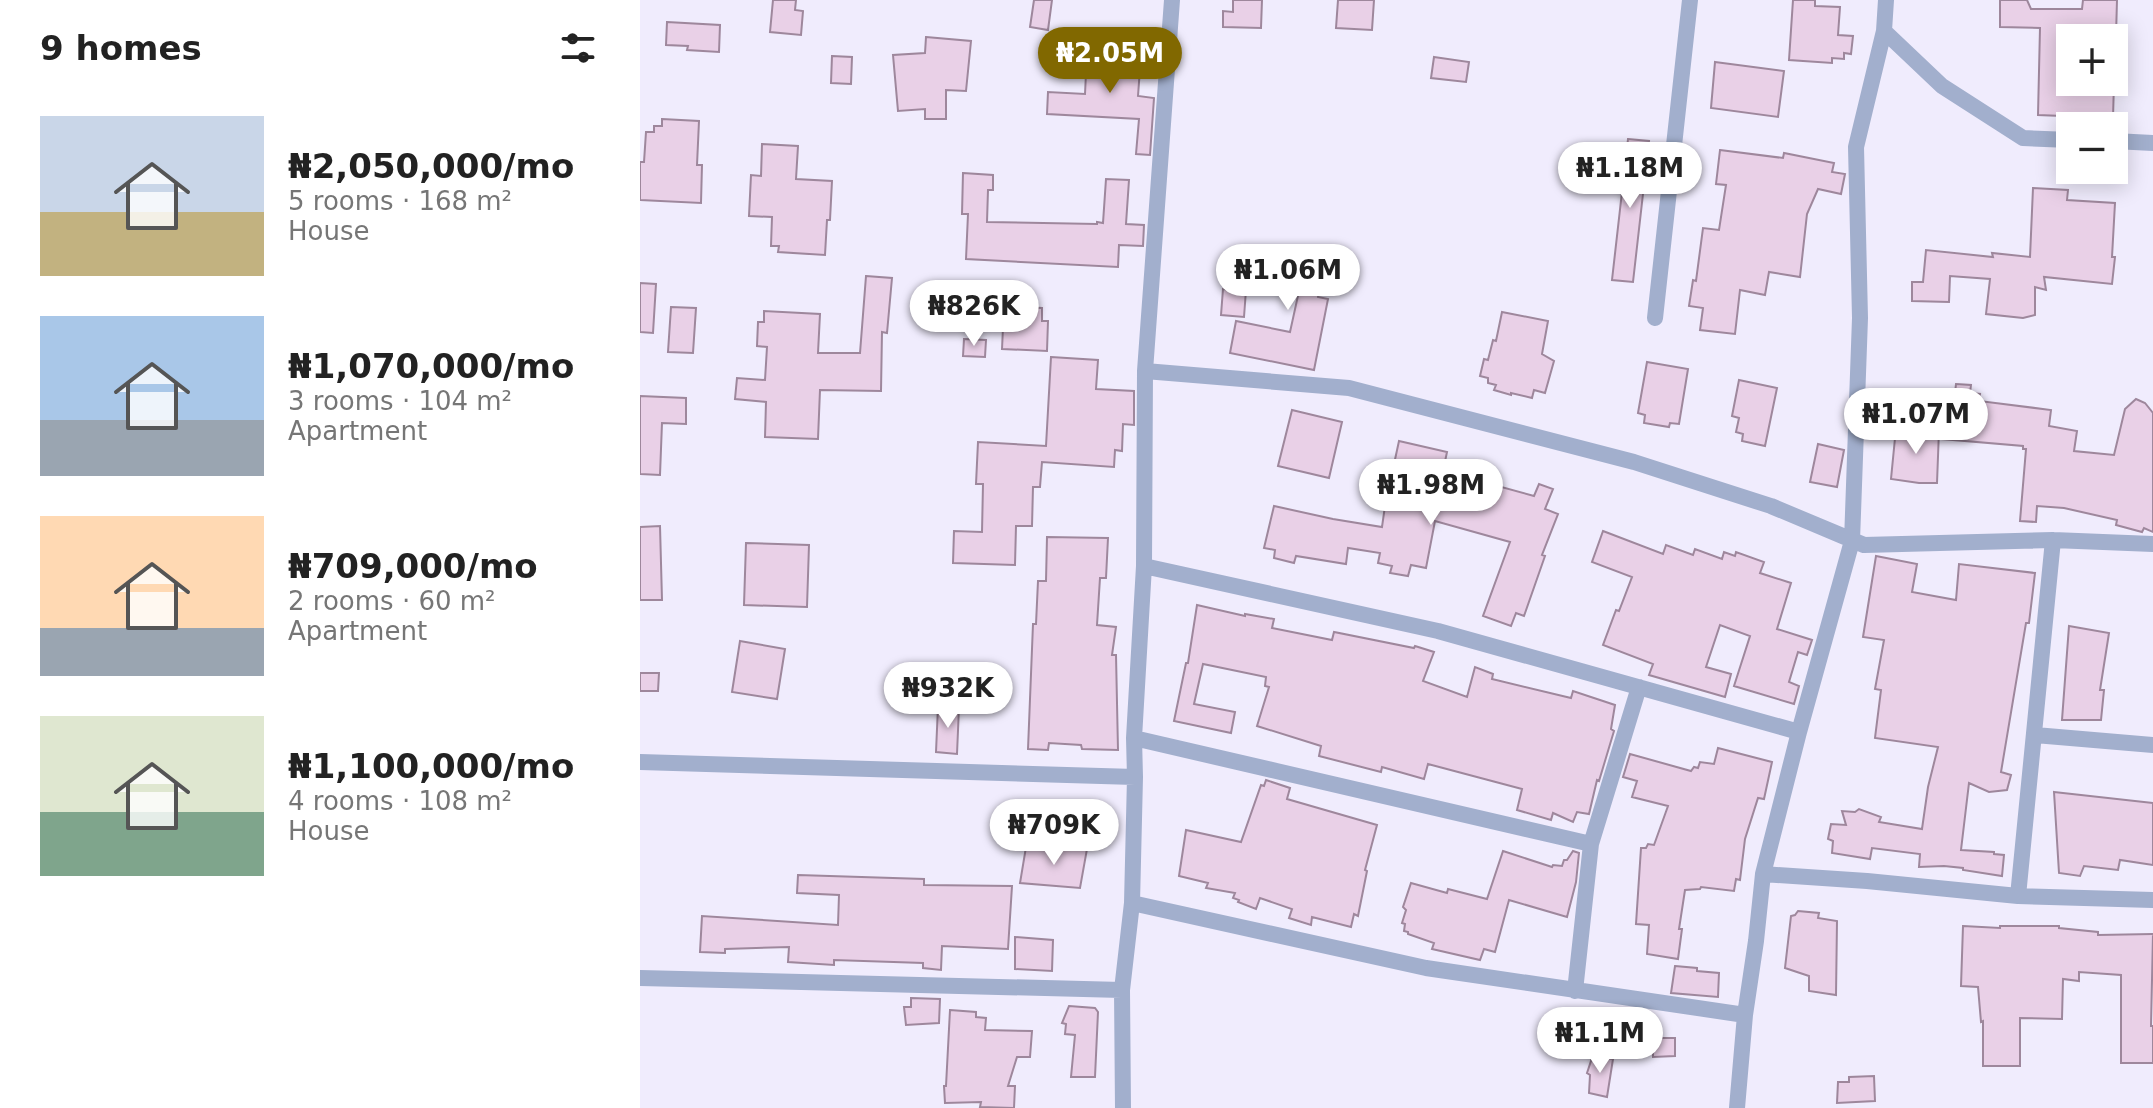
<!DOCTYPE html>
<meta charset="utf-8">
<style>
body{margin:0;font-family:"DejaVu Sans",sans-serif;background:#f2f2f2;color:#222;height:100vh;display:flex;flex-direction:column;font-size:30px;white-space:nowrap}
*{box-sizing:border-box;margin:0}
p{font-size:26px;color:#767676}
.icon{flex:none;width:44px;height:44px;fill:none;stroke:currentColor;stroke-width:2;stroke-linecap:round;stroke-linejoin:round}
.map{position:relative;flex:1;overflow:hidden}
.drawer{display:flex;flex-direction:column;background:#fff;width:640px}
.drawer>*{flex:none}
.tools{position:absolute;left:1416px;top:24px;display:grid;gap:16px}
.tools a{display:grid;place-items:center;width:72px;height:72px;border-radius:0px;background:#fff;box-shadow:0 4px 20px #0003;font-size:40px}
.price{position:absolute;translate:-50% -68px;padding:0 18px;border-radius:28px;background:#fff;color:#222;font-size:26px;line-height:52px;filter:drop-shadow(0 2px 4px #0008)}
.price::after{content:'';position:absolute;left:50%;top:48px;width:24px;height:18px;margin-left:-12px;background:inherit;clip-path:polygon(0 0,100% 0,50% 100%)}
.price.active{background:#816800;color:#fff}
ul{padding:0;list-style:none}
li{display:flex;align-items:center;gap:24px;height:200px;padding:0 40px}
li span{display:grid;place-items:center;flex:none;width:224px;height:160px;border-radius:0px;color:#555}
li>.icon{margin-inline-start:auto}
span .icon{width:96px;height:96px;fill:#fffc;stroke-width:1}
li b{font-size:34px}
h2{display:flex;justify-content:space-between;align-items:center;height:96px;padding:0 40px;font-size:34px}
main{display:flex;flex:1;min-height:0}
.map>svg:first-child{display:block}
.building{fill:#e9d0e7;stroke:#9e879c;stroke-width:2}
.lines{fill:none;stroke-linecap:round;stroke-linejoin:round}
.minor{stroke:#a2afcd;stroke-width:16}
</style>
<main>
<section class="drawer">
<h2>9 homes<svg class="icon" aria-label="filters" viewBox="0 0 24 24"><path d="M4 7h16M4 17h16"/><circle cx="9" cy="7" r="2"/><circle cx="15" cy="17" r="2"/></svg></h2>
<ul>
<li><span style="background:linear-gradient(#c9d6e8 60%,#c2b280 0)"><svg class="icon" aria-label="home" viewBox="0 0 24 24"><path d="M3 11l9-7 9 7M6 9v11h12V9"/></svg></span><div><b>₦2,050,000/mo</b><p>5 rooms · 168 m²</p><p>House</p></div></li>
<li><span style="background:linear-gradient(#a9c7e8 65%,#9aa5b1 0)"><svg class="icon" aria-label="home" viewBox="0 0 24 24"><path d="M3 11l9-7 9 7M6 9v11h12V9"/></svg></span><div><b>₦1,070,000/mo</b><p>3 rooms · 104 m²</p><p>Apartment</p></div></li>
<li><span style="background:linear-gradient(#ffd9b3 70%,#9aa5b1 0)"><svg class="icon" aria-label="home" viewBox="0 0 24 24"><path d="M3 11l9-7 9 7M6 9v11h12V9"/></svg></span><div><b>₦709,000/mo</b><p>2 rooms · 60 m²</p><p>Apartment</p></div></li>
<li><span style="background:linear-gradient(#dfe7d0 60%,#7fa58c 0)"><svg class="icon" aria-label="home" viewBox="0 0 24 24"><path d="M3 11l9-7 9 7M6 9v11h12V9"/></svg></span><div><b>₦1,100,000/mo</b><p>4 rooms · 108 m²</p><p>House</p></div></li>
</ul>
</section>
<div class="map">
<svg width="1513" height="1108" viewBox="0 0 1513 1108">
<rect width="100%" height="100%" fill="#f0ecfd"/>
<path class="building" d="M133,0H156L155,10L163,11L161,35L130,32Z
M394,0H412L408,30L390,27Z
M593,0H622L621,28L583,27V11L593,12Z
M698,0H734L732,30L696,28Z
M1153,0H1175V6L1200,7L1198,35L1213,36L1211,54L1204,53V59L1192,58V63L1149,60Z
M1360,0H1387L1391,9H1442L1443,0H1477L1476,36L1430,35V82H1474L1473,118L1398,115L1400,28L1360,27Z
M27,22L80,25L79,52L47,50L48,46L26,45Z
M286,37L331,41L326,91L306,90V119H285V109L258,111L253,55L285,53Z
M447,52L501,55L498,96L514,98L510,155L496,154L499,119L407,114L408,92L445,94Z
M192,56L212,57L211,84L191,83Z
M794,57L829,62L826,82L791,78Z
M1075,62L1144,71L1138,117L1071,108Z
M22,119L59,121L57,165H62L61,203L0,200V162H4L6,132H14V126H22Z
M988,139L1009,141L993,282L972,280Z
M122,144L158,146L156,179L192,181L190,220H187L185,255L138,252L139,246H131L132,217L109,216L111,175L121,176Z
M1080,150L1143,158L1144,153L1194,163L1192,172L1205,174L1201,194L1178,189L1167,214L1160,277L1129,272L1125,295L1100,290L1095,334L1060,330L1063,308L1049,306L1053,280L1056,281L1063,228L1079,230L1086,185L1076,184Z
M323,173L353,175V190H348L347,222L457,224V222L463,223L466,179L489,180L486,224L504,225L503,246L479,245L478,267L326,259L328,214H322Z
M1393,188L1428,190L1427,200L1475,203L1472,257H1475L1472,284L1404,277L1406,290L1395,287V315L1383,318L1346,314L1350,279L1310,276L1309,302L1272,301V282H1283L1286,250L1353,257L1352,253L1390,257Z
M620,246L683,252L678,297L688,299L674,370L590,353L596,321L650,332L661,282L617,278Z
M226,276L252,278L247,333L242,332L241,391L180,390L178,439L125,437L126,402L95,399L97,378L125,380L127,347L117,346L118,322H124V311L180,314L178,353H220Z
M0,283L16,284L13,333L0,332Z
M583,289L606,290L604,317L581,315Z
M364,306L402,308V321H408L407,351L362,349Z
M31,307L56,308L53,353L28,352Z
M862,312L908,321L902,354L914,361L905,393L894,390L892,398L871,393V395L854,390L856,385L848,383V378L840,376L844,359L848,360L853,340L856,341Z
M324,339L346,340L345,357L323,356Z
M411,357L458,360L456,389L494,391V425L483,424L482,451L475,450L474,467L402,462L400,487H393L392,526H376L375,565L313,563L314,531L342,532L343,484H336L338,442L406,446Z
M1007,362L1048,369L1039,424L1030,423L1029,427L1004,423L1005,415L998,413Z
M1099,380L1137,388L1125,446L1102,441L1103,434L1096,432L1099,418L1092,416Z
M1316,384L1331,385L1330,393L1340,394L1339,401L1411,410L1409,426L1437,431L1434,451L1474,455L1485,409L1496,399L1505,403L1513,413V532L1504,528L1502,532L1476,525L1477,520L1424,508L1397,506L1396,522L1380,521L1386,449H1383V446L1302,439L1307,393H1315Z
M0,396L46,398V424L22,423L20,475L0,474Z
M652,410L702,422L689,478L638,466Z
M1256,428L1299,430L1297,483H1279L1251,479Z
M759,441L807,452L803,471L894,496L899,484L913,489L905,509L918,514L902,555L905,556L884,616L876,613L871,626L843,616L870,542L795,521L786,568L771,565L768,576L750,573L752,566L738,563L740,553L708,548L706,564L656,556L654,563L634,558L635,550L624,548L634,506L693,519L742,527L749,478H751Z
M1178,444L1204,450L1197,487L1170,482Z
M20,526L22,600H0V527Z
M963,531L1023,554L1026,545L1053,555L1055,549L1082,559L1084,552L1095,556L1096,552L1124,562L1120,573L1151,583L1137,629L1172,640L1167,655L1158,652L1149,682L1159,686L1154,704L1094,686L1110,636L1080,625L1066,667L1091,674L1085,697L1009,675L1013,664L963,645L976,610L979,611L992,577L952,562Z
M407,537L468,538L466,578H460L457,625L476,627L472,655H476L478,750L442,749L441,745L409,743L408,750L388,749L393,624H396L398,581H406Z
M106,543L169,545L167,607L104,605Z
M1236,556L1277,564L1272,592L1316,600L1319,564L1395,573L1389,623H1386L1361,772L1371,775L1367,790L1349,792L1329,783L1321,850L1354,852V854L1364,855L1362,876L1323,870V868L1304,866L1279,867L1280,854L1232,848L1230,859L1192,853L1193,841L1188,839L1191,824L1206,825L1202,811L1215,812L1219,809L1241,817L1239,822L1282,829L1288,787L1298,747L1235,738L1241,690L1235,689L1244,640L1223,637Z
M557,605L605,616V614L634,619L632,628L692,640L694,632L774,648L775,646L794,652L783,681L827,697L835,667L853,674L852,679L931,698L933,691L975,705L971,729L974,731L959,781L957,780L949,814L937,812L933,822L913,813L911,820L877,810L882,789L788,764L784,779L742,767L741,772L679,756L681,746L617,726L629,687L625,686L626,677L563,664L554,704L595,712L591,733L534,721L546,663H548Z
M1429,626L1469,633L1460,690H1464L1461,720H1422Z
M100,641L145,649L137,699L92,692Z
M0,673H19L18,691H0Z
M298,706L319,707L317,754L296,752Z
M1078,748L1132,762L1124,799L1118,798L1105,839L1100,880L1096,879L1094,891L1061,887L1060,889L1045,890L1039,929H1042L1038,959L1007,954L1009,925L996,924L1001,848H1006L1008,844L1014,845L1028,806L992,797L997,781L983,777L990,754L1051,771L1054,767L1058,768L1060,762L1074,764Z
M626,780L650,788L647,799L737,825L725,870L727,871L718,916L714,914L711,927L672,917L671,925L649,918L652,909L620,898L616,909L598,902L599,900L593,898L595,893L566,888L568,883L539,876L546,830L601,842L621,785L624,786Z
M1414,792L1513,803V865L1480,860L1478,870L1444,866L1440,876L1419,873Z
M386,847L447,849L440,888L380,883Z
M863,851L912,867L913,865L922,866L924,860H927L933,851L939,853L936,882L927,917L869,900L855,952L844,949L840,960L792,949L794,943L768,934V932L764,931L765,924L762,923L766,910L763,907L771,883L807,893L808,889L847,899Z
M158,875L284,879V885L372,886L368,949L302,946L301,970L283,968V963L194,960V965L148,962L149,947L85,949V953L60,952L62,916L198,925L199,895L157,893Z
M1158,911L1179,913L1178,918L1197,921L1196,995L1169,991V976L1145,968L1151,916L1155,915Z
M1323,926L1360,928V926H1419V928L1458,932V935L1513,934L1511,1026H1513V1063H1481V975L1439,972V981L1423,979L1422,1019L1380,1018V1066H1343V1021L1341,1022L1338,987L1321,986Z
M375,937L413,940L412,971L375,969Z
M1035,966L1057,968V971L1079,973L1078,997L1031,993Z
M271,998L300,999L299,1023L266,1025L264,1007H271Z
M429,1006L455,1008L458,1012L455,1077H431L435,1035L425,1034L426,1024L422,1023Z
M310,1010L336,1012V1017L346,1018L345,1030L392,1031L390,1057H377L368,1086H375L374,1108L340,1107L341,1102L305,1103L304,1086H306Z
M1013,1038H1035V1056L1013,1057Z
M953,1055L973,1059L967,1097L949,1093L950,1075L947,1073Z
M1234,1076L1235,1101L1197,1103L1198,1082H1209V1077Z"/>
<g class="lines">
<path class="minor" d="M1244,31L1302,86L1383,138L1430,140
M1474,141L1513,143
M1015,318L1050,0
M505,371L709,388L994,462L1131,506L1224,545L1413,540L1513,544
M504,566L798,631L1159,732
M1395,735L1513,745
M494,738L951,844
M0,762L495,777
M1123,874L1227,881L1378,896L1513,900
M1378,896L1413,540
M492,903L786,968L1105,1015
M0,978L482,990L492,903L495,777L494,738L504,566L505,371L532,0
M482,990L483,1108
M935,991L951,844L999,687
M1097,1108L1105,1015L1116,941L1123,874L1159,732L1212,541L1220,318L1216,147L1244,31L1246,0"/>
</g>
</svg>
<div class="tools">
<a>+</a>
<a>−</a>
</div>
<b class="price active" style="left:470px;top:95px">₦2.05M</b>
<b class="price" style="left:990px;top:210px">₦1.18M</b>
<b class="price" style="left:648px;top:312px">₦1.06M</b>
<b class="price" style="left:334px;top:348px">₦826K</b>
<b class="price" style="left:1276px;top:456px">₦1.07M</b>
<b class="price" style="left:791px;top:527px">₦1.98M</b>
<b class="price" style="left:308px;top:730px">₦932K</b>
<b class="price" style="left:414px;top:867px">₦709K</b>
<b class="price" style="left:960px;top:1075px">₦1.1M</b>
</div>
</main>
